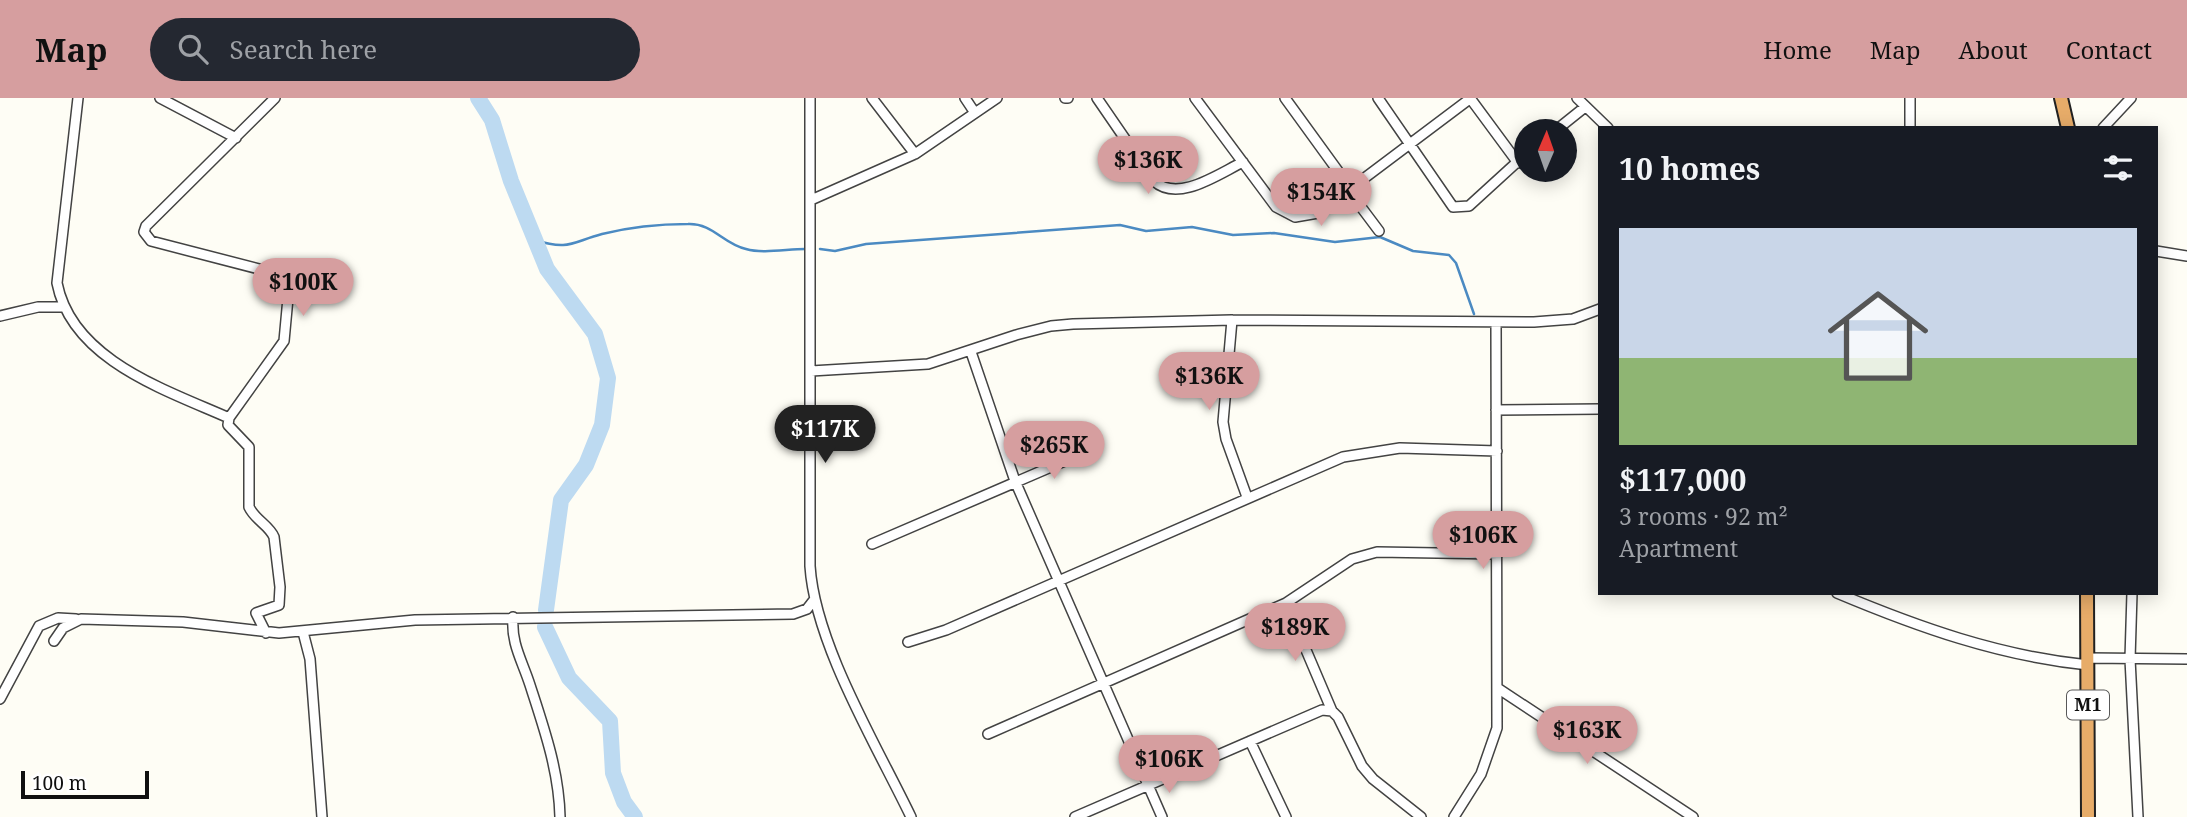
<!DOCTYPE html>
<meta charset="utf-8">
<style>
body{margin:0;font-family:"Noto Serif",serif;background:#242831;color:#f1f3f6;height:100vh;display:flex;flex-direction:column;font-size:26px;white-space:nowrap}
*{box-sizing:border-box;margin:0}
p{font-size:23px;color:#9ea1a6}
.icon{flex:none;width:38px;height:38px;fill:none;stroke:currentColor;stroke-width:2;stroke-linecap:round;stroke-linejoin:round}
.map{position:relative;flex:1;overflow:hidden}
.side{position:absolute;left:1598px;top:28px;width:560px;height:469px;display:flex;flex-direction:column;background:#171b24;border-radius:0px;box-shadow:0 4px 18px #0003}
.side>*{flex:none}
.needle{width:46px;rotate:2deg}
.buttons{position:absolute;left:1514px;top:21px;display:grid;gap:14px}
.buttons a{display:grid;place-items:center;width:63px;height:63px;border-radius:50%;background:#171b24;box-shadow:0 4px 18px #0003;font-size:35px}
.scale{position:absolute;left:21px;bottom:18px;width:128px;box-sizing:border-box;padding-left:7px;border:4px solid #101010;border-top:0;font-size:19px;line-height:24px;white-space:nowrap;color:#101010;-webkit-text-stroke:5px #fff;paint-order:stroke}
.price{position:absolute;translate:-50% -60px;padding:0 16px;border-radius:24px;background:#d69e9f;color:#111;font-size:23px;line-height:46px;filter:drop-shadow(0 2px 4px #0008)}
.price::after{content:'';position:absolute;left:50%;top:42px;width:21px;height:16px;margin-left:-10px;background:inherit;clip-path:polygon(0 0,100% 0,50% 100%)}
.price.active{background:#222;color:#fff}
ul{padding:0;list-style:none}
li{display:grid;align-content:center;gap:14px;height:371px;padding:0 21px}
li+li{border-top:2px solid #363941}
li span{display:grid;place-items:center;height:217px;border-radius:0px;color:#555}
li>.icon{margin-inline-start:auto}
span .icon{width:126px;height:126px;fill:#fffc;stroke-width:1}
li b{font-size:30px}
h2{display:flex;justify-content:space-between;align-items:center;height:84px;padding:0 21px;font-size:30px}
header{display:flex;align-items:center;gap:42px;box-sizing:border-box;height:98px;padding:0 35px;background:#d69e9f;color:#111}
header strong{font-size:33px}
nav{display:flex;gap:38px;margin-inline-start:auto;font-size:24px}
.search{width:490px;height:63px;background:#242831;display:flex;align-items:center;gap:18px;box-sizing:border-box;padding:0 24px;border-radius:38px;color:#9ea1a6;font-size:26px}
.map>svg:first-child{display:block}
.lines{fill:none;stroke-linecap:round;stroke-linejoin:round}
.stream{stroke:#4b8ac2;stroke-width:2.5}
.river{stroke:#bddaf1;stroke-width:16}
.minor-casing{stroke:#434343;stroke-width:12}
.highway-casing{stroke:#212121;stroke-width:16}
.minor{stroke:#fff;stroke-width:9}
.highway{stroke:#e7ac69;stroke-width:12}
.labels{text-anchor:middle;stroke-width:7;stroke-linejoin:round;paint-order:stroke}
.shield{fill:#fff;stroke:#585858;stroke-width:2}
.shield-label{font-size:18px;font-weight:bold;fill:#101010}
</style>
<header>
<strong>Map</strong>
<div class="search"><svg class="icon" aria-label="search" viewBox="0 0 24 24"><circle cx="10" cy="10" r="6"/><path d="M15 15l6 6"/></svg>Search here</div>
<nav><a>Home</a><a>Map</a><a>About</a><a>Contact</a></nav>
</header>
<div class="map">
<svg width="2187" height="719" viewBox="0 0 2187 719">
<rect width="100%" height="100%" fill="#fefdf5"/>
<g class="lines">
<path class="stream" d="M535,142C569,153 572,144 602,136C630,129 660,126 688,126C713,125 723,146 746,151C763,156 787,151 805,151
M820,151L835,153L866,146L1120,127L1146,133L1192,129L1233,137L1274,135L1335,144L1380,139L1413,153L1449,157L1456,165L1474,216"/>
<path class="river" d="M478,0L492,22L511,83L547,171L595,236L608,280L602,327L586,367L561,402L546,512
M545,529L569,580L610,623L613,675L624,704L635,719"/>
<g class="minor-casing">
<path id="minor" d="M78,0L57,185C72,262 166,292 229,320
M160,0L236,40
M810,0V468C815,546 877,648 911,719
M872,0L915,56
M965,0L975,15
M1065,0H1068
M1097,0L1154,83C1178,105 1218,76 1243,64
M1195,0L1276,109L1295,119L1318,115L1471,0
M1285,0L1351,91
M1378,0L1453,109L1469,108L1526,56
M1470,0L1518,65
M1577,0L1608,30
M1910,30V0
M2103,30L2131,0
M1555,33L1585,9
M1349,93L1379,133
M811,102L915,56L997,0
M2156,153L2187,158
M0,218L38,209H61
M1232,222L1223,324L1226,341L1247,399
M971,254L1015,383L1162,719
M811,273L928,266L1016,237L1051,228L1073,226L1232,222L1534,224L1573,221L1600,211
M1496,312L1600,311
M872,446L1081,356
M1837,495C1918,529 1999,558 2088,567
M2132,495L2130,561L2138,719
M1286,505L1332,613
M513,519C511,546 522,562 530,587C544,630 559,673 560,719
M303,534L310,561L322,719
M266,535L256,515L279,507L280,489L274,439C269,427 255,422 249,409V349L228,327L229,320L284,243L288,200L277,178L263,172L151,143L144,134L146,128L275,0
M54,543L63,530L81,521L183,524L279,535L415,522L793,516L807,511L814,502
M908,544L946,532L1343,359L1400,350L1497,353
M2088,560L2187,561
M1499,591L1693,719
M0,601L39,528L58,520L76,521
M988,636L1286,505L1352,461L1377,454L1498,456
M1250,643L1286,719
M1075,719L1322,612L1332,613L1338,619L1362,668L1373,681L1421,719
M1454,719L1481,676L1497,630L1496,224"/>
</g>
<g class="highway-casing">
<path id="highway" d="M2061,0L2068,30
M2087,495L2088,719"/>
</g>
<use href="#minor" class="minor"/>
<use href="#highway" class="highway"/>
</g>
<g class="labels">
<rect class="shield" x="2067" y="592.5" width="42" height="29" rx="5"/>
<g class="shield-label">
<text x="2088" y="613">M1</text>
</g>
</g>
</svg>
<div class="buttons">
<a><svg class="needle" viewBox="-14 -14 28 28"><path d="M0-13l5 13h-10z" fill="#e53935"/><path d="M0 13l5-13h-10z" fill="#9ea1a6"/></svg></a>
</div>
<div class="scale">100 m</div>
<b class="price" style="left:1148px;top:98px">$136K</b>
<b class="price" style="left:1321px;top:130px">$154K</b>
<b class="price" style="left:303px;top:220px">$100K</b>
<b class="price" style="left:1209px;top:314px">$136K</b>
<b class="price active" style="left:825px;top:367px">$117K</b>
<b class="price" style="left:1054px;top:383px">$265K</b>
<b class="price" style="left:1483px;top:473px">$106K</b>
<b class="price" style="left:1295px;top:565px">$189K</b>
<b class="price" style="left:1587px;top:668px">$163K</b>
<b class="price" style="left:1169px;top:697px">$106K</b>
<section class="side">
<h2>10 homes<svg class="icon" aria-label="filters" viewBox="0 0 24 24"><path d="M4 7h16M4 17h16"/><circle cx="9" cy="7" r="2"/><circle cx="15" cy="17" r="2"/></svg></h2>
<ul>
<li><span style="background:linear-gradient(#c9d6e8 60%,#8fb573 0)"><svg class="icon" aria-label="home" viewBox="0 0 24 24"><path d="M3 11l9-7 9 7M6 9v11h12V9"/></svg></span><div><b>$117,000</b><p>3 rooms · 92 m²</p><p>Apartment</p></div></li>
</ul>
</section>
</div>
